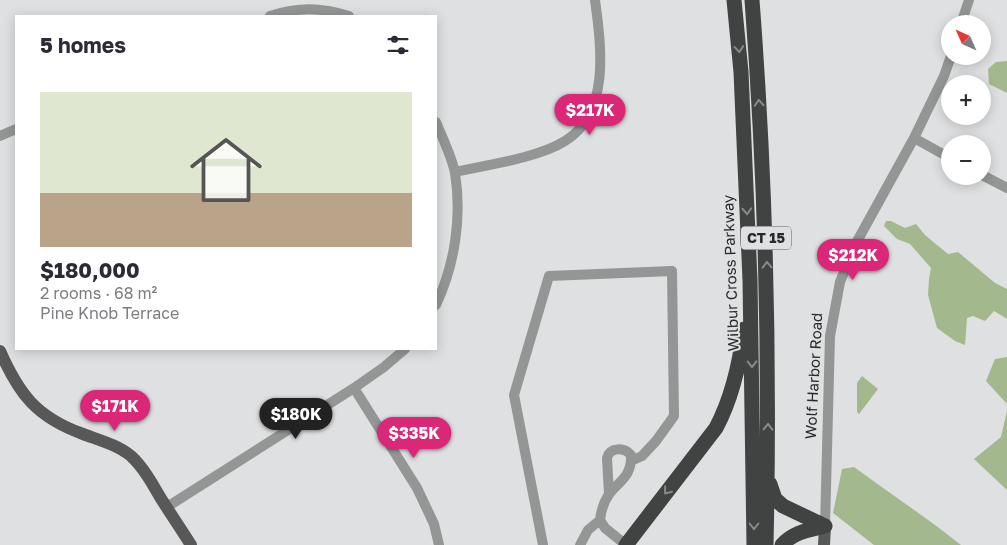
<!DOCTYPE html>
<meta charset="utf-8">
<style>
body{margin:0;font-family:"Golos Text",sans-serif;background:#f7f7f7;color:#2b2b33;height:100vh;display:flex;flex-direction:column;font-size:19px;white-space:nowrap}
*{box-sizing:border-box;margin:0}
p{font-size:16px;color:#7c7c81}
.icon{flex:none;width:28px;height:28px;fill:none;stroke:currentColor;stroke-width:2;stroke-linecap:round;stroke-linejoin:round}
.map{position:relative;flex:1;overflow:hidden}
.side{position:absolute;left:15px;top:15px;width:422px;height:335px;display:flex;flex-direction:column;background:#fff;border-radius:0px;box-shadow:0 2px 12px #0003}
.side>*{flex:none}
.needle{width:32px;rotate:315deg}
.controls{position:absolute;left:941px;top:15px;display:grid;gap:10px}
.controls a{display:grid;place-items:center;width:50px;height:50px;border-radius:50%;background:#fff;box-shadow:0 2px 12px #0003;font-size:25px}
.price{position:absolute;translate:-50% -42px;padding:0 11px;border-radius:18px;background:#db2777;color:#fff;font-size:16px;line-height:32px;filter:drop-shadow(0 1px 2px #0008)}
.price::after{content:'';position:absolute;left:50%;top:30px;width:15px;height:11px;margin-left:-8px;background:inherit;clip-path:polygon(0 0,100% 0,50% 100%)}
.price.active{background:#222;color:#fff}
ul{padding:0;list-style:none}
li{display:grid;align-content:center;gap:10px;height:265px;padding:0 25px}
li+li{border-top:1px solid #e1e1e2}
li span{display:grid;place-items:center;height:155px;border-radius:0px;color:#555}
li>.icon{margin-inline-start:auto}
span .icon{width:90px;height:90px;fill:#fffc;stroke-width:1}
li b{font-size:21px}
h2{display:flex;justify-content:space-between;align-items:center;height:60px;padding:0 25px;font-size:21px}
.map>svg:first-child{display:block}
.green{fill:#a4b88e}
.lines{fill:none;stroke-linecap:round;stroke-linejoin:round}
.minor{stroke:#949595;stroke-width:10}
.major{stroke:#575857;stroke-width:12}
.highway{stroke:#414342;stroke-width:15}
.oneway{stroke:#888a8a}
.labels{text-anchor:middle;stroke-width:4;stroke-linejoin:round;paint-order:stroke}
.shield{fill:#dee0e1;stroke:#606162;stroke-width:1}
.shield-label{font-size:14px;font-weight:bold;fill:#2a2a2b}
.street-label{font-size:15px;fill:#2a2a2b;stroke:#dee0e1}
</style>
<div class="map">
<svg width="1007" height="545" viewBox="0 0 1007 545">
<rect width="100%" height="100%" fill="#dee0e1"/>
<path class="green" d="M1007,61V93L989,84L988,69L996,62Z
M886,221H891L905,228L916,224L925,235L948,254L958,252L995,283L1007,289V319L994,311L985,321L973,316L967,318L965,345L955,341L937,328L928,295L929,279L931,268L910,244L897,239L884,226Z
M1007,357V404L986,381L995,359Z
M862,376L878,389L859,414L857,412V383Z
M1007,411V490L974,459L1001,437Z
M854,467C889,493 926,517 961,545H874L833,513L842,469Z"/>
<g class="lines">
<path class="minor" d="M270,16C298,7 320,7 349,16
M961,24L969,0
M436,122C442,137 452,157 455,173C462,217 455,264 436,305
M0,136L16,129
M914,138L950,158
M455,172C486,165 538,158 565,141C611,113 601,45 595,0
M982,175L1007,188
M354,388L417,488L434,524L439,545
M609,494L607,458C610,447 624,447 631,455C632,475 621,480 610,493C604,501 601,511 600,520L605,528L626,545
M167,507L354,388L384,367L405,349
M825,526L830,336L840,282L855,245L914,138L944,76L951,56
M543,545L514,395L549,276L672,271L674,416L656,441L642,456L631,461
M580,545L588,530L600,520"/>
<path class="major" d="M0,351C19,394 36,417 83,434C99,440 118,445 131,456C143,467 152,483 160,497C170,513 181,529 191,545
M824,545L825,526"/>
<path class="highway" d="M734,0L741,72L750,280L754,545
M752,0C766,182 770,363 766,545
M770,484L775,499L783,506L825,526
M626,545L716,428C732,398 740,362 744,329
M782,545C793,532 809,530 825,526"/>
</g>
<defs><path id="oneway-chevron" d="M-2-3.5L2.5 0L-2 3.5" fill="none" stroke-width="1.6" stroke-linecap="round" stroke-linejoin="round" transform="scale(1.25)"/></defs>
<g class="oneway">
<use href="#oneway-chevron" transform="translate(739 49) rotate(85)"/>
<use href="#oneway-chevron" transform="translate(759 103) rotate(-93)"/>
<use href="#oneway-chevron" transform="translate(747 211) rotate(87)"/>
<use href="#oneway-chevron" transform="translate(767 265) rotate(-92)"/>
<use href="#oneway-chevron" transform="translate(752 364) rotate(89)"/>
<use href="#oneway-chevron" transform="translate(768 427) rotate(-89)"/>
<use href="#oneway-chevron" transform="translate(667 491) rotate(129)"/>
<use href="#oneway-chevron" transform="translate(754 526) rotate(90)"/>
</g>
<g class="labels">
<rect class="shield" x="741" y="226.5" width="50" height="23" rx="4"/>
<g class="shield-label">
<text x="766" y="243">CT 15</text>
</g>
<g class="street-label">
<text transform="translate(731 273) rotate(-92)" y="5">Wilbur Cross Parkway</text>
<text transform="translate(814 376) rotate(-87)" y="5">Wolf Harbor Road</text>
</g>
</g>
</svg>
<div class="controls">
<a><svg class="needle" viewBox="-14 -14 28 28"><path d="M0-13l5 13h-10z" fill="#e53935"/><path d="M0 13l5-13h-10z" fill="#7c7c81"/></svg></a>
<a>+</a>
<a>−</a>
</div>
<b class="price" style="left:590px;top:136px">$217K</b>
<b class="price" style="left:853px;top:281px">$212K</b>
<b class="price" style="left:115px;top:432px">$171K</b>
<b class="price active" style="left:296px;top:440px">$180K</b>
<b class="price" style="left:414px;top:459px">$335K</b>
<section class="side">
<h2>5 homes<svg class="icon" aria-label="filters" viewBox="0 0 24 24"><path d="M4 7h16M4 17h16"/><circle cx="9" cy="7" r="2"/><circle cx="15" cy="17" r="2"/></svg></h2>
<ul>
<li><span style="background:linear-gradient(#dfe7d0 65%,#b9a48a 0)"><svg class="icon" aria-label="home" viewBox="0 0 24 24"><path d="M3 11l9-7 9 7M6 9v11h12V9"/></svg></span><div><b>$180,000</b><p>2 rooms · 68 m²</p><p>Pine Knob Terrace</p></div></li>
</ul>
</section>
</div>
